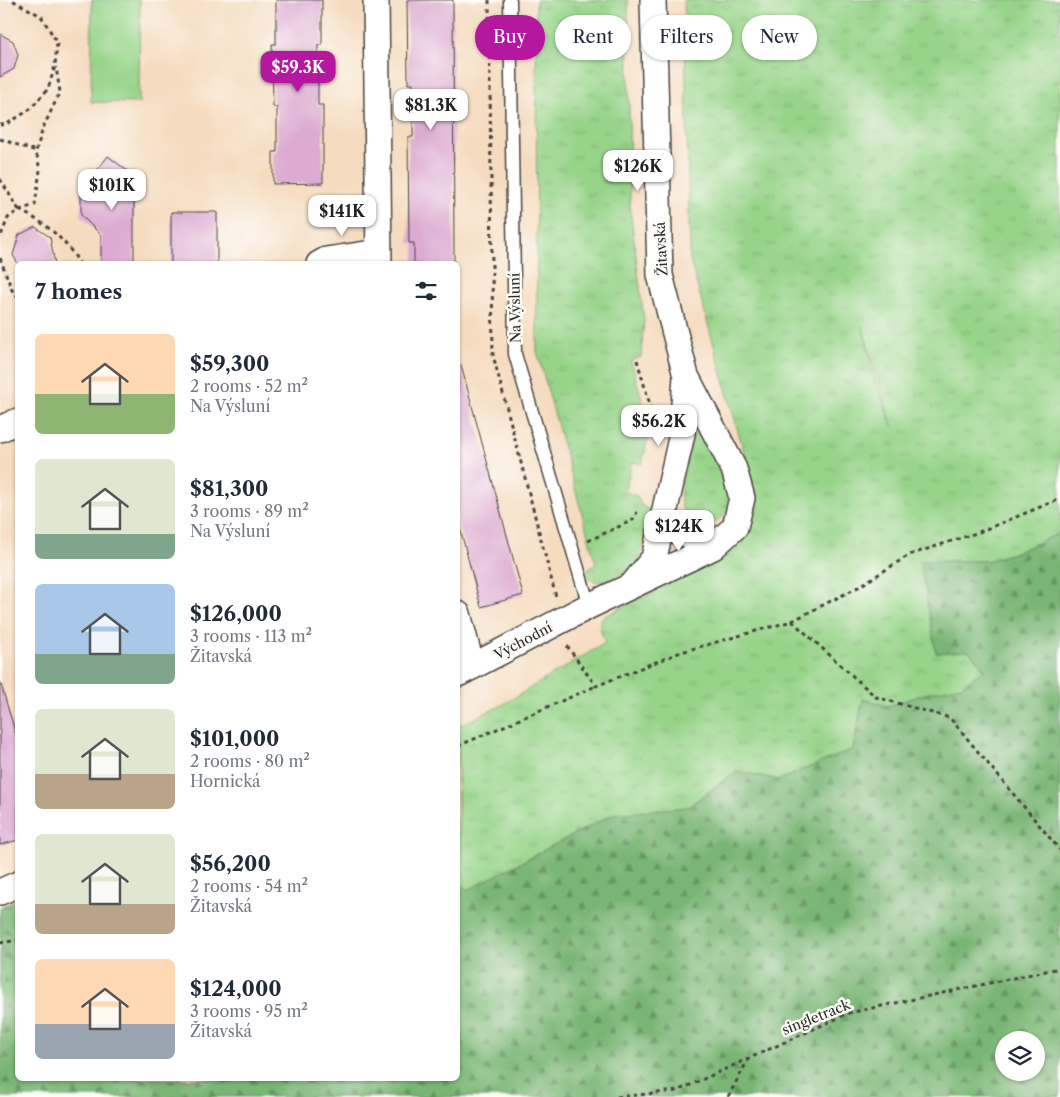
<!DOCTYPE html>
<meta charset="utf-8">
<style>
body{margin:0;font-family:"Libre Caslon Text",serif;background:#f6f6f7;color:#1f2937;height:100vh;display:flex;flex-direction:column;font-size:19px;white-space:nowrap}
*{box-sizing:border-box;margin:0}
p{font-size:16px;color:#747a83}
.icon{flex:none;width:28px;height:28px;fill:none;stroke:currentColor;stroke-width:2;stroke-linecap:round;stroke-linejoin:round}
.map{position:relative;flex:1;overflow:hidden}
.sheet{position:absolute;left:15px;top:261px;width:445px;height:820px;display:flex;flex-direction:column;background:#fff;border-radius:8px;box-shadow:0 1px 4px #0004}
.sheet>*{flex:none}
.guide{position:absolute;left:475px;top:15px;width:475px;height:45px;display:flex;gap:10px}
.buttons{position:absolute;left:995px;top:1031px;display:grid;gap:10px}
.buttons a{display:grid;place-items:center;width:50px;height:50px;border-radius:50%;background:#fff;box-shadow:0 1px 4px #0004;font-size:25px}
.price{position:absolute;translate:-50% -42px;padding:0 11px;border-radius:10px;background:#fff;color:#222;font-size:16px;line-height:32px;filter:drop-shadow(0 1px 2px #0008)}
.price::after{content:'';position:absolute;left:50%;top:30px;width:15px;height:11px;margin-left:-8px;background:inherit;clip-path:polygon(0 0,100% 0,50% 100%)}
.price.selected{background:#b5179e;color:#fff}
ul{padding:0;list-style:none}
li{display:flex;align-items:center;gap:15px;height:125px;padding:0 20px}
li span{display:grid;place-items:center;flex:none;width:140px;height:100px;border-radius:8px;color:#555}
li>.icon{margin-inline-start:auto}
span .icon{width:60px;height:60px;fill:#fffc;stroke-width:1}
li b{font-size:21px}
h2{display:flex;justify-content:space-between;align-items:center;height:60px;padding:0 20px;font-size:21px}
.pill{padding:0 18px;border-radius:22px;background:#fff;box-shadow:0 1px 4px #0004;font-size:18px;line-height:45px}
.pill.selected{background:#b5179e;color:#fff}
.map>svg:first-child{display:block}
.grass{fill:url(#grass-tufts);stroke:#61805a;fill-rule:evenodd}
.forest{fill:url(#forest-firs);stroke:#527050;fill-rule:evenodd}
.garden{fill:#97d489;stroke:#61805a}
.building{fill:#dcaad2}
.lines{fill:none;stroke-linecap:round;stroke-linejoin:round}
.service-casing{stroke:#494541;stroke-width:15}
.minor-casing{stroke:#494541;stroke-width:28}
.path{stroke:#494541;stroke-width:3;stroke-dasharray:4 4;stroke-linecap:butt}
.service{stroke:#fff;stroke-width:12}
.minor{stroke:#fff;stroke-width:25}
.labels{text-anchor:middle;stroke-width:5;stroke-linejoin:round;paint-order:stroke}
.street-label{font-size:14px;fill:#2b2b2b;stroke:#fdfcf7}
</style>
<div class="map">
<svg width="1060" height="1097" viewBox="0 0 1060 1097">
<defs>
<pattern id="grass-tufts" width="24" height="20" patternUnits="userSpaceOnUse" patternTransform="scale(1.25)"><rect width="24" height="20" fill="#97d489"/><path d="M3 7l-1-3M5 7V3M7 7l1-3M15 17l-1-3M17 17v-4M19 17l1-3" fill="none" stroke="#82b676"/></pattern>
<pattern id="forest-firs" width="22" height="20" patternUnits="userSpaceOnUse" patternTransform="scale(1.25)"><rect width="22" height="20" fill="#79b675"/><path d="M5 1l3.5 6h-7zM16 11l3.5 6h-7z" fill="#639460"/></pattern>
</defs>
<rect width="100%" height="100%" fill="#fdfcf7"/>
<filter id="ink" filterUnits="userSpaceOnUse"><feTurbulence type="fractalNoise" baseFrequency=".02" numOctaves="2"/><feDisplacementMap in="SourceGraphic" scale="10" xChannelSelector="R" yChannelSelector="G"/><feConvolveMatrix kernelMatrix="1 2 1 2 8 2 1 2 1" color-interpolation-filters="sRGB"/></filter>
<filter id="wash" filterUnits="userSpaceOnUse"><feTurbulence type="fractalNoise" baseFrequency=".0096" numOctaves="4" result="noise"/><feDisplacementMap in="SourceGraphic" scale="20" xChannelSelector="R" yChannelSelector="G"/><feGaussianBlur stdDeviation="1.12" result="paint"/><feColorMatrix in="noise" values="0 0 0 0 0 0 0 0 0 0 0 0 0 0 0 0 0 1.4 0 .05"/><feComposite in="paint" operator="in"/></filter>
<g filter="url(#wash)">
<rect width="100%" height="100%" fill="#f5dbbf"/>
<path class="grass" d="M536,0H628L630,208L644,320L641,357L631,361L650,428L642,464L632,462L625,492L637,496L641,505L653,513L639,564L605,583L591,580L583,572L596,564L537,351Z
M684,0H1060V533L1017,552L987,561H920L969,651L984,669L962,686L932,692L888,706L863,699L854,749L779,780L736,771L688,807L613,814L468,890L458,883V726L502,705L605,643L599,625L603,617L736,549L750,532L757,499L690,260ZM862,326L892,426L875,379Z
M698,433L706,436L728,495V511C719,520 711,528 698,524C665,515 688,460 693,437Z"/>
<path class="forest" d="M1060,533V1097H0V907L17,900L18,1079H458V883L468,890L613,814L688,807L736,771L779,780L853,749L863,699L888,706L932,692L962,686L984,669L969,651L936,653L920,561H987L1017,552ZM1004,1040H1036V1072H1004Z"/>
<path class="garden" d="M92,0H140L139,103L91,102Z"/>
<g id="blocks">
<path class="building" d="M276,0H322V45H318V105H323V183L273,184V152H277V107H273L272,44H276Z
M407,0H453L454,264H414V243H409L408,137H413V84H408Z
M0,34L13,41L18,55L14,69L0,77Z
M108,156L134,176V264H101V235L81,215V191Z
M171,212H217V264H171Z
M35,227L50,237L55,264H18L13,255L19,235Z
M461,365L523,595L481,607L458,521V366Z
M0,681L18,742V840L0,845Z"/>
</g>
</g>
<g filter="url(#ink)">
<use href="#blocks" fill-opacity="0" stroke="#494541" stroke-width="1"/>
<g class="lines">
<g class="service-casing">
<path id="service" d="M510,0L515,354L589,606"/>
</g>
<g class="minor-casing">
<path id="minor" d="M376,0L379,264
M319,264L326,260L379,252
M0,429L18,421
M662,522L713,547
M634,583L654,558L682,434L686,376
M458,614L472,667
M458,674L589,606L713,547L735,527L742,498L734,469L686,376L660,275L653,0
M0,892L18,884"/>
</g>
<path class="path" d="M489,0L493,355L556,597
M0,125L7,124L29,110L48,89L55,66L57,42L41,16L12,0
M0,139L36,151
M0,179L19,210L8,218L0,238
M19,210L35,205L40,170L36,151L43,128L60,92L56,67
M19,210C47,224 64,238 80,264
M0,258L12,290L18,297
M637,360L656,426
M588,541L633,520L637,512
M792,621L876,697L950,718L1060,850
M567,646L596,686L681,652L792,621L860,586L909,555L979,532L1060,499
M458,746L596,686
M0,943L18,940
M617,1097L677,1091L849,1013L1060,968
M728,1097L749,1058"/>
<use href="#service" class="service"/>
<use href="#minor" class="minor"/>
</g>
</g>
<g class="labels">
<g class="street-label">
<text transform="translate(661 249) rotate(-93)" y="5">Žitavská</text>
<text transform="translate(515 308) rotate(-91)" y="5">Na Výsluní</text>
<text transform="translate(523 641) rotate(-28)" y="5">Východní</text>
<text transform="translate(816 1017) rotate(-22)" y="5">singletrack</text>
</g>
</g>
</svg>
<div class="buttons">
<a><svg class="icon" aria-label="layers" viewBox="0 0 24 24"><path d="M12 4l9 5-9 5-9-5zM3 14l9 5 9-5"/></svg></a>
</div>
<b class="price selected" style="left:298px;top:93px">$59.3K</b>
<b class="price" style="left:431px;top:131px">$81.3K</b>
<b class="price" style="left:638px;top:192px">$126K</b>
<b class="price" style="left:112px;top:211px">$101K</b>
<b class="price" style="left:342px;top:237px">$141K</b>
<b class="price" style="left:659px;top:447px">$56.2K</b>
<b class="price" style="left:679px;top:552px">$124K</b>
<div class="guide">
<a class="pill selected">Buy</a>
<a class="pill">Rent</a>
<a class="pill">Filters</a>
<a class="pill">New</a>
</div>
<section class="sheet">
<h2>7 homes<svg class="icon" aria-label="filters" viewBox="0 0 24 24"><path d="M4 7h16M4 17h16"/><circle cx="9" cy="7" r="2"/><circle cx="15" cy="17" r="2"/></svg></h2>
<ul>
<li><span style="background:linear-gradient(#ffd9b3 60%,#8fb573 0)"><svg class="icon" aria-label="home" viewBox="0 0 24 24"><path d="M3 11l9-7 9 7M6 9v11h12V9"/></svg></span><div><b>$59,300</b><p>2 rooms · 52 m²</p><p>Na Výsluní</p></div></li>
<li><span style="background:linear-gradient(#dfe7d0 75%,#7fa58c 0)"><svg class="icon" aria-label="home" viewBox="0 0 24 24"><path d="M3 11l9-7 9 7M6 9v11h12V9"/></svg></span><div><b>$81,300</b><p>3 rooms · 89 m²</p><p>Na Výsluní</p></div></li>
<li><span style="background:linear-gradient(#a9c7e8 70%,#7fa58c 0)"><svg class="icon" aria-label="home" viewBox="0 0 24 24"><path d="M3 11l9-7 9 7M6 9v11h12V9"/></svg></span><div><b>$126,000</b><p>3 rooms · 113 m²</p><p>Žitavská</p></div></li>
<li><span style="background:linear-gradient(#dfe7d0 65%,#b9a48a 0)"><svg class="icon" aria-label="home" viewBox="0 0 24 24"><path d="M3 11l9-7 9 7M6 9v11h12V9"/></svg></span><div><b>$101,000</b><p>2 rooms · 80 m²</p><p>Hornická</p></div></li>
<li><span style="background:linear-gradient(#dfe7d0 70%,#b9a48a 0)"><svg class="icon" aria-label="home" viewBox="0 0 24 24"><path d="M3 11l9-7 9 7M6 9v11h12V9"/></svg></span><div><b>$56,200</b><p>2 rooms · 54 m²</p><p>Žitavská</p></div></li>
<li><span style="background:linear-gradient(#ffd9b3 65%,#9aa5b1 0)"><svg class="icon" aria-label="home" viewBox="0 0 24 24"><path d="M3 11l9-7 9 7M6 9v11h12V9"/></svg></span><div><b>$124,000</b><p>3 rooms · 95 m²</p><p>Žitavská</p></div></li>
</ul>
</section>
</div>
